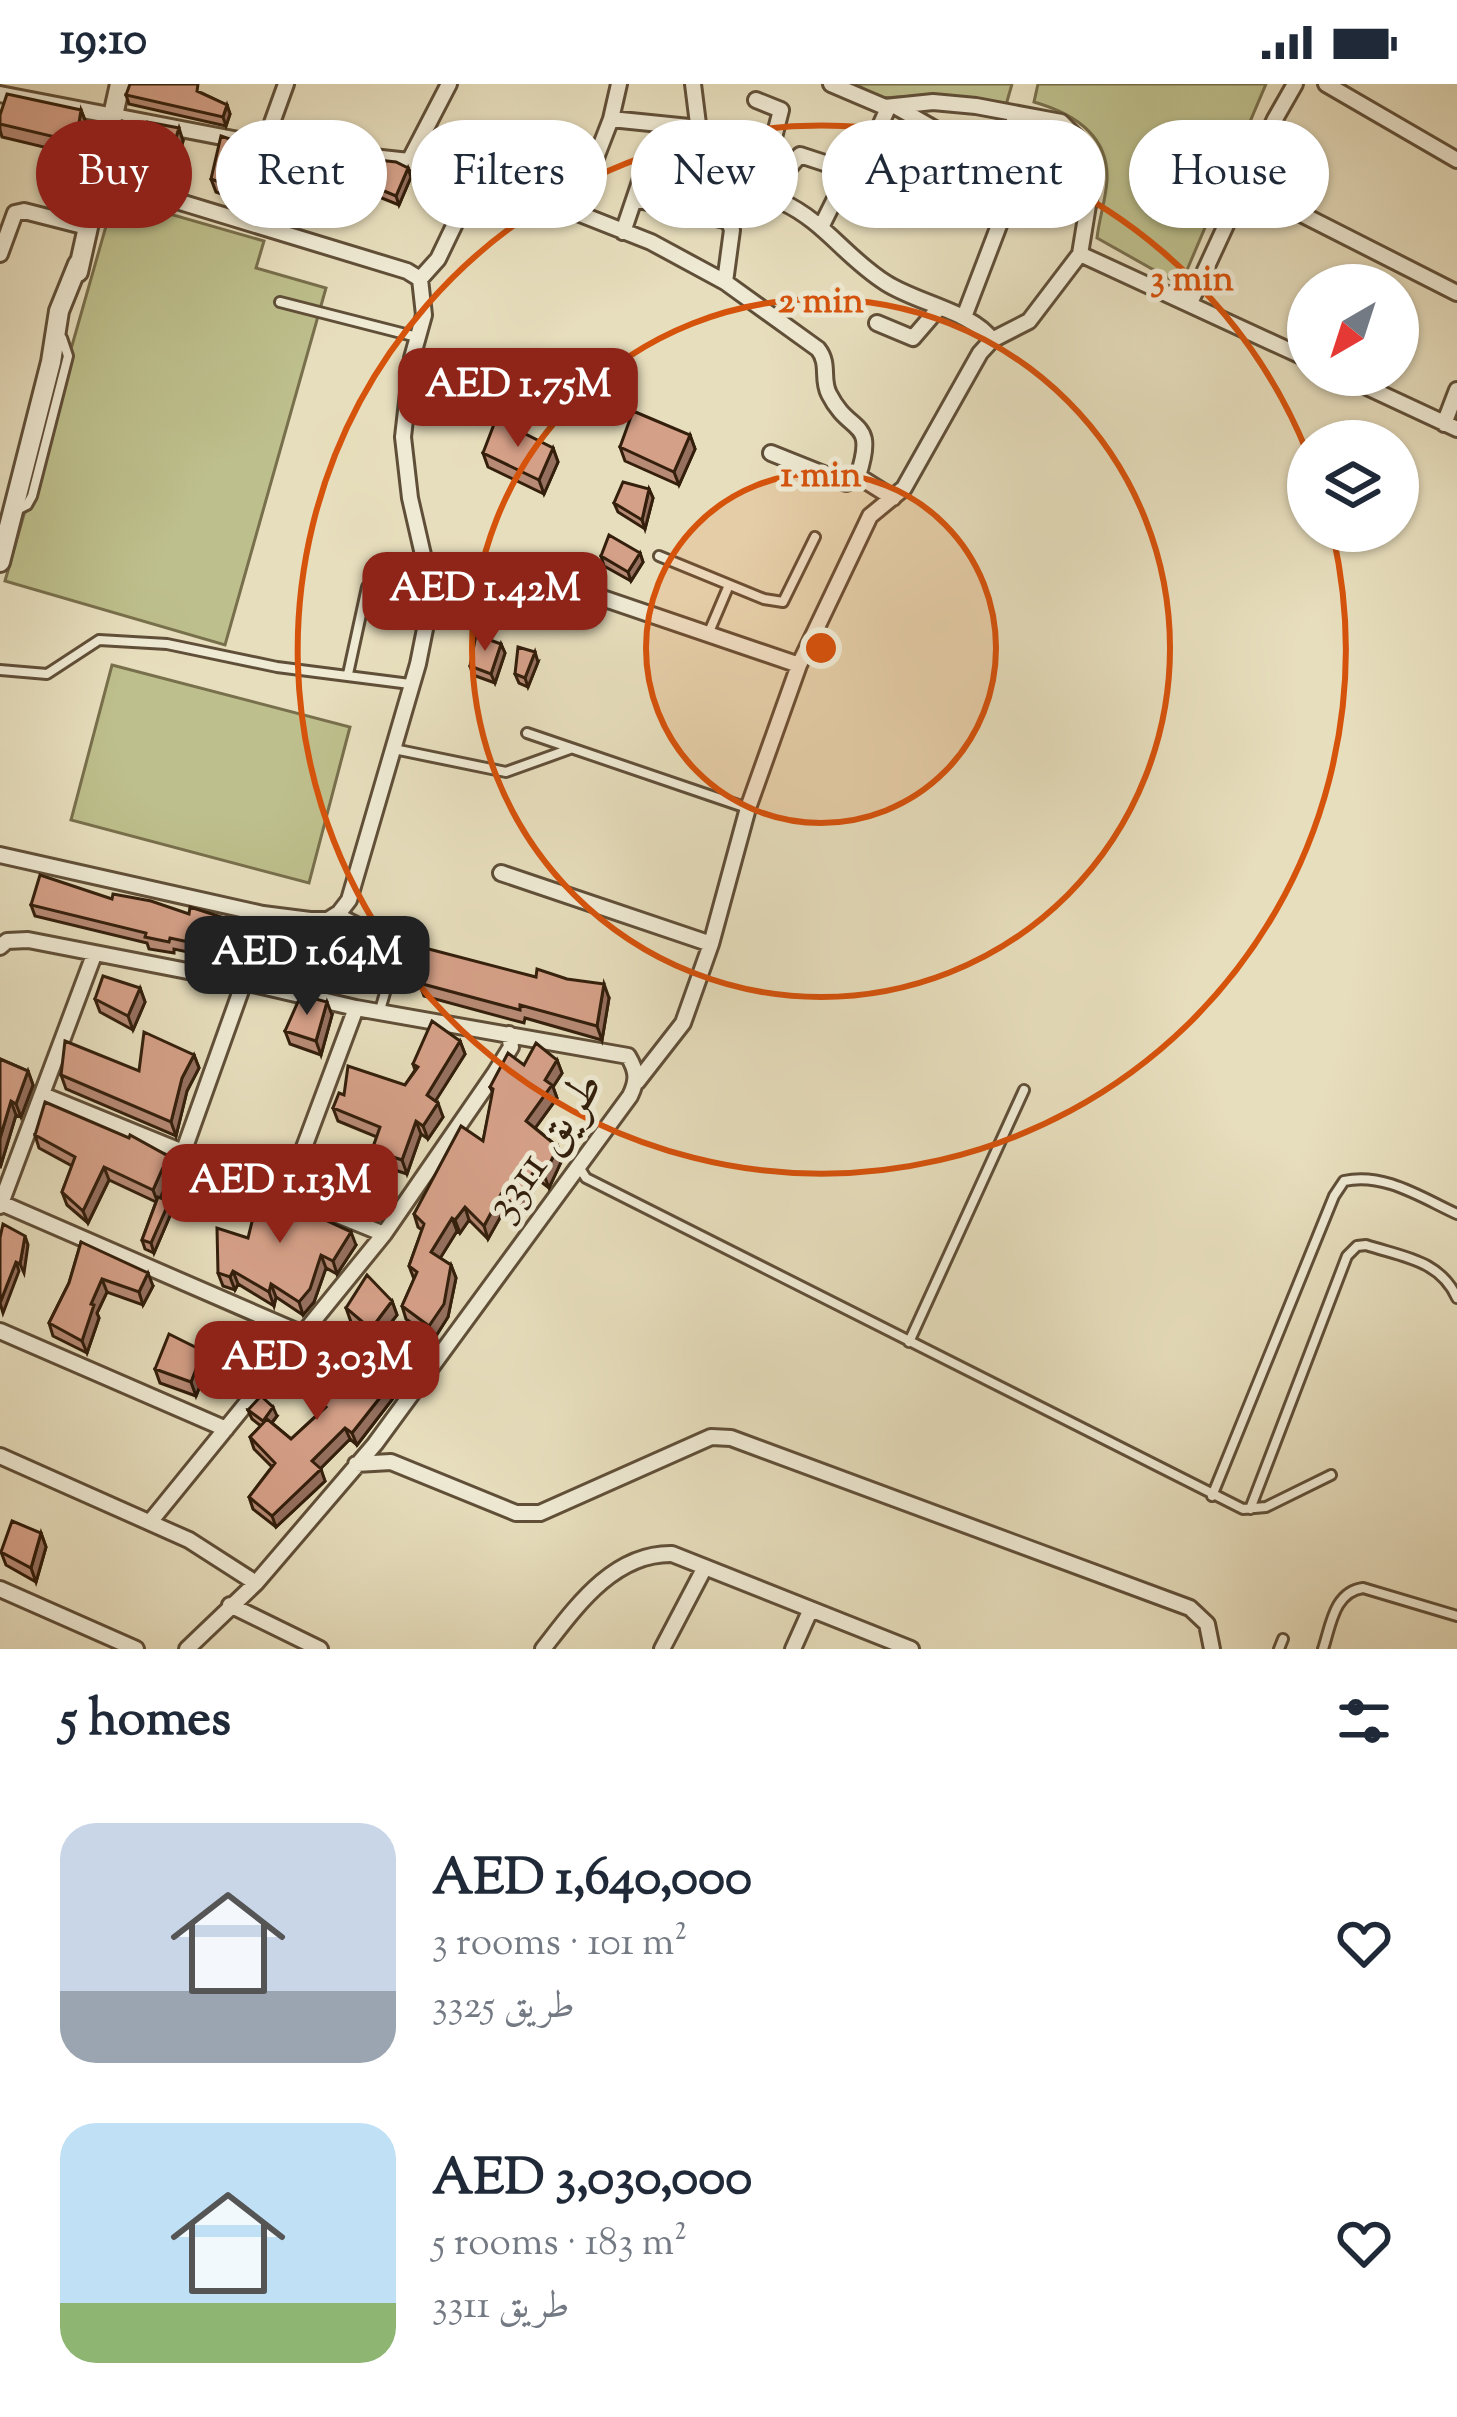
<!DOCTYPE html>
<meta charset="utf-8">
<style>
body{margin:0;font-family:"Sorts Mill Goudy",Amiri,serif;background:#f2f2f3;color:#1f2937;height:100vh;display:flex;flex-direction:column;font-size:45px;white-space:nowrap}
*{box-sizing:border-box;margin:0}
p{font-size:39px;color:#747a83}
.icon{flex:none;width:66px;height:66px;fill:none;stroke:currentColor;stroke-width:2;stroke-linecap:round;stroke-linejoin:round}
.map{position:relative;height:1565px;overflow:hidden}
.drawer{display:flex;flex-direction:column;background:#fff;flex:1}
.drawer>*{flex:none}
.top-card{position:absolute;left:36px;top:36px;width:1386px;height:108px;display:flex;gap:24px}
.needle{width:78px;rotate:219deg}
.tools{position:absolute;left:1287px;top:180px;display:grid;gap:24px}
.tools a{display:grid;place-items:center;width:132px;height:132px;border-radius:50%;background:#fff;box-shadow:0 3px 9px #0004;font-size:60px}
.price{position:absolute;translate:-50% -102px;padding:0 27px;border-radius:24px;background:#8f2418;color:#fff;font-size:39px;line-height:78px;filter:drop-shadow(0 3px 6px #0008)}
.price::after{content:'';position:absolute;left:50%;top:72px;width:36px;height:27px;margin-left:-18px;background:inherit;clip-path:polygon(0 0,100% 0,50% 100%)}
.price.on{background:#222;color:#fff}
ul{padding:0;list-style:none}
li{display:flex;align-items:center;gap:36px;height:300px;padding:0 60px}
li span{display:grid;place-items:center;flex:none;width:336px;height:240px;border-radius:36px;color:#555}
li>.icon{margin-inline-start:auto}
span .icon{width:144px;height:144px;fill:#fffc;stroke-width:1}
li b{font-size:51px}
h2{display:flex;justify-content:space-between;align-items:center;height:144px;padding:0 60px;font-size:51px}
.pill{padding:0 42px;border-radius:54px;background:#fff;box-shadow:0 3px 9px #0004;font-size:42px;line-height:108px}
.pill.on{background:#8f2418;color:#fff}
.status{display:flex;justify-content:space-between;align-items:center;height:84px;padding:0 60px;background:#fff;direction:ltr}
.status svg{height:33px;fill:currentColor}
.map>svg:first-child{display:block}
.green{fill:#bdbf8c;stroke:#786f4c;stroke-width:3}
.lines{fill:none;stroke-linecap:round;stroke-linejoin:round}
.service-casing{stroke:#604f38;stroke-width:14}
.minor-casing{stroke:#604f38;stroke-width:20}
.tertiary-casing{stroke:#604f38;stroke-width:24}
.service{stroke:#efead4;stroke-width:8}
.minor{stroke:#efead4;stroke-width:14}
.tertiary{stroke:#efead4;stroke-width:18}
.wall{fill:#b78a75;stroke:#331f0c;stroke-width:3}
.shaded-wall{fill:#95705f;stroke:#331f0c;stroke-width:3}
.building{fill:#d5a088;stroke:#331f0c;stroke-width:3}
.ring{fill:none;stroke:#d6530c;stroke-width:6}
.labels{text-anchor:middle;stroke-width:10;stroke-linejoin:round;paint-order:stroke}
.street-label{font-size:48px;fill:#331f0c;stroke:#efead4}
.centre{fill:#d6530c;stroke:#efead4;stroke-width:6}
.ring-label{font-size:36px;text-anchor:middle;font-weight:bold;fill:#d6530c;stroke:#efead4;stroke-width:10;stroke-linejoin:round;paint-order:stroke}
</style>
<div class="status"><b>19:10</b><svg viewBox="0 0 49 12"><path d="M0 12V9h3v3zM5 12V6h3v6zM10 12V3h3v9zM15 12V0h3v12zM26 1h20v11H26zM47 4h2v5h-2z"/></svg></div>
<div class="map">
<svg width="1457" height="1565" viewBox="0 0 1457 1565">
<rect width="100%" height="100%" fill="#e7debd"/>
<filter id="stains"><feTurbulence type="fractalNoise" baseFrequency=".00167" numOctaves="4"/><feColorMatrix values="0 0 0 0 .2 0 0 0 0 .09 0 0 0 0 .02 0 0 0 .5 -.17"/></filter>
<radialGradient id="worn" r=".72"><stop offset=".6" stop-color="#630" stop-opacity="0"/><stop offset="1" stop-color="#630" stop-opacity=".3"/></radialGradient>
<path class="green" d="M855,0H1012L1006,21L935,11L881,14Z
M1038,0H1266L1187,186L1170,195L1097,154C1099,135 1106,115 1107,96C1109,50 1072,29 1034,18Z
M114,114L264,157L256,184L326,204L225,561L5,497Z
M112,581L350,643L309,799L71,736Z"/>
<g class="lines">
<g class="service-casing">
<path id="service" d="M280,218L417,253
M15,427L27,421L32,412L68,272L62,254
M659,472L764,515L783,518L815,453
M709,548L729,501
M0,586L47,590L99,556L167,560L277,583L410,600
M348,590L367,503
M527,649L747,724
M394,665L506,688L570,665
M341,830C404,861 399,860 380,926
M579,1083L586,1094L1243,1425L1266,1423L1331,1391
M909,1258L1024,1006
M1212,1412L1334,1112L1344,1097C1384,1088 1422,1114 1457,1130
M1250,1425L1347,1172L1357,1162L1366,1161C1403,1173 1440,1176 1457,1214
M1279,1565L1283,1555
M1323,1565C1331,1541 1334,1508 1363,1504L1457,1532"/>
</g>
<g class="minor-casing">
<path id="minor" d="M693,0L701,64L732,146L725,198
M1326,0L1457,76
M0,10L264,61L409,77L575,128L651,158L725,198L818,265C830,280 821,295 829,310C850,352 877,333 858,392L893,414
M756,16L781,26L759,112
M898,24L1005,85L1006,123L964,233
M611,35L699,44
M264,61L286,0
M409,77L449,0
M766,80L788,85L800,71L855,89
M1005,85L1015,31
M1244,101L1457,209
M717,105C738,109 762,109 782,118C824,137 846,174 886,199C917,219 973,228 992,256
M635,115L729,137
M575,128L611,35L619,0
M822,141L838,109L872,60L888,24L885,23
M623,148L647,77
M0,170L15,129L24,127L87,143
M1080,170L1308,275
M420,195L438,175L475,98
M1190,219L1275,35L1295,0
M877,239L913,254L938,225
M1341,291L1457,345
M1444,340L1457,306
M771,369L846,399L858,392
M432,510L491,489L526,488L799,581L870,432L904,404L980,269L992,256L1029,237L1080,170L1090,109L1088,78L1077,54L1061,38L976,22L933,18L885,23L831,0
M0,771L263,830L310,836H328L339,829L349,816L418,580L432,510L410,414L403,353L412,274L424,231L420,195L407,187L98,93
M501,789L711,860
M0,863L7,857L28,856L244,898L356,924L628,972C637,987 638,996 630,1012L375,1360L256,1499L187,1565
M637,998L683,939L711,860L748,724L799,581
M43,1011L384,1150
M184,1066L244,898
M287,1109L356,924
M1,1119L305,1251
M0,1122L94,871
M0,1247L226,1345
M0,1372L189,1456L256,1499
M356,1380L391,1378L516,1429H540L711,1353L731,1354L1190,1524L1207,1540L1212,1565
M150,1438L384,1150L495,989L511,963L509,950
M0,1505L136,1565
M230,1521L320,1565
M543,1565C575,1524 613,1469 672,1470L911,1565
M662,1565L705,1483
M793,1565L810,1527"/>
</g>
<g class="tertiary-casing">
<path id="tertiary" d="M78,188L120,0
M0,478L51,278L59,227L78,180"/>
</g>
<use href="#service" class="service"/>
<use href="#minor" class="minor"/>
<use href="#tertiary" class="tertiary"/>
</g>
<path class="wall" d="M202,9L227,21L230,30L226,42L129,20L126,11Z
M81,26L86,39L81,72L2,53L0,46V31Z
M183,57L172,95L119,76L114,64Z
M250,62L253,70L285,93L277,112L248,103L244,118L216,108L211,95Z
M292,75L408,84L411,93L399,121L357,104L353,115L337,108L334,98L295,84Z
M690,351L695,365L679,401L625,377L620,363Z
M553,364L558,378L544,410L488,383L483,369Z
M649,405L653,414L645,445L618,428L614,419Z
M640,469L643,478L631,497L604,482L601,472Z
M501,560L505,569L495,599L473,591L470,582Z
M538,578L528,603L519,599L515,590Z
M112,815L265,847L340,849L342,855L368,862L372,873L370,901L334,900L333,904L298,884L296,891L266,886L263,877L216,874L174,865V869L149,865L147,859L35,832L31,821Z
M419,899L609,914L602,956L525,934L524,939L424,912Z
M140,904L145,918L133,946L100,928L95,915Z
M332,931L321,971L290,960L285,947Z
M460,957L465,970L435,1017L443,1033L428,1055L421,1050L407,1090L377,1080L372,1066L377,1053L338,1037L333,1024L344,1011L405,1001L415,986L413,980Z
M194,971L199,984L187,1007L176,1052L66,1005L61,991L139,987Z
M0,975L28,987L33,1001L21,1033L16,1031L0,1084Z
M557,976L562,989L553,1003L557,1014L535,1044L558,1063L562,1076L549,1104L540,1097L518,1133L506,1123L488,1155L469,1136L460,1149L457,1147L440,1174L451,1181L456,1194L448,1233L434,1255L406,1235L402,1222L414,1195L409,1182L422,1146L418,1143L414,1130L483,1057L493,1009L490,1003L524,981Z
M35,1051L168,1072L173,1085L160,1114L172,1127L154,1169L145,1165L142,1156L156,1118L109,1096L88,1139L67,1121L62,1108L72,1082L39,1064Z
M188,1090L214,1093L207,1106L191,1099Z
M297,1123L356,1161L337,1190L326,1184L314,1218L303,1231L276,1213L274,1222L238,1200L235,1206L223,1202L218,1189L248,1154Z
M81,1158L153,1202L143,1221L107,1208L97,1229L99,1234L87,1269L53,1252L49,1239L69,1199Z
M392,1217L397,1231L376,1258L351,1238L346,1224Z
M208,1281L196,1312L160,1299L155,1285Z
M292,1281L339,1298L401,1304L357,1361L350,1355L320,1385L325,1397L276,1443L253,1425L249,1413L272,1383L254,1365L250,1353L261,1342L252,1335L248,1326L277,1332L272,1339L291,1355L321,1327L285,1298L281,1287Z
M41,1449L46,1463L36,1498L6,1481L1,1468Z"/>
<path class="shaded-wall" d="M227,21L230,30L226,42L223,33Z
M81,26L86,39L81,72L76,58Z
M179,44L183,57L172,95L167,82Z
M280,81L285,93L277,112L273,99Z
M408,84L411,93L399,121L396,112Z
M243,91L248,103L244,118L239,105Z
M353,94L357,104L353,115L349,105Z
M690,351L695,365L679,401L674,388Z
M553,364L558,378L544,410L539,396Z
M649,405L653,414L645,445L642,436Z
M640,469L643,478L631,497L628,488Z
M501,560L505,569L495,599L491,590Z
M535,568L538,578L528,603L525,594Z
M368,862L372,873L370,901L366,890Z
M604,900L609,914L602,956L597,942Z
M140,904L145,918L133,946L128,932Z
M327,918L332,931L321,971L316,957Z
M460,957L465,970L431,1024L427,1011Z
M194,971L199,984L187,1007L176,1052L171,1038L182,994Z
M557,976L562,989L553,1003L557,1014L531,1050L526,1037L545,996Z
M28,987L33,1001L21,1033L16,1020Z
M11,1017L16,1031L0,1084V1054Z
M438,1019L443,1033L428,1055L423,1042Z
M416,1037L421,1050L407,1090L402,1076Z
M558,1063L562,1076L549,1104L544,1091Z
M168,1072L173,1085L158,1119L153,1106Z
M104,1083L109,1096L88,1139L83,1127Z
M210,1083L214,1093L207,1106L204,1096Z
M536,1084L540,1097L518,1133L513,1120Z
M501,1110L506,1123L488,1155L484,1142Z
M169,1118L172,1127L154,1169L151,1159Z
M465,1123L469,1136L460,1149L455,1136Z
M452,1134L457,1147L436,1181L431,1168Z
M351,1148L356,1161L337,1190L333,1177Z
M25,1152L28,1161L24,1189L20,1180Z
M321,1171L326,1184L314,1218L303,1231L299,1218Z
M16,1178L19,1187L3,1229L0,1219Z
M451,1181L456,1194L448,1233L434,1255L429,1242Z
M233,1187L238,1200L235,1206L230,1193Z
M148,1189L153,1202L143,1221L139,1208Z
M102,1195L107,1208L97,1229L99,1234L87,1269L82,1257L91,1220Z
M271,1200L276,1213L274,1222L269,1208Z
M392,1217L397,1231L376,1258L371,1245Z
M203,1267L208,1281L196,1312L191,1298Z
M397,1292L401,1304L357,1361L352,1349Z
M273,1323L277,1332L266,1346L263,1337Z
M345,1344L350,1355L316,1389L312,1377Z
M321,1385L325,1397L276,1443L272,1432Z
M41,1449L46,1463L36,1498L31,1484Z"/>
<path class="building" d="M130,0H198L197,7L227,21L223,33L126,11Z
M7,10L81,26L76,58L0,40V31Z
M122,37L145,43L147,38L179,44L167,82L114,64Z
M221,52L250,62L249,68L280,81L273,99L243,91L239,105L211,95Z
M297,67L396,78L408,84L396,112L353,94L349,105L334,99L336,90L292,75Z
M633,327L690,351L674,388L620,363Z
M496,335L553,364L539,396L483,369Z
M623,398L649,405L642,436L614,419Z
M609,451L640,469L628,488L601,472Z
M476,551L501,560L491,590L470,582Z
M518,563L535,568L525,594L515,590Z
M40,791L112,815L113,810L151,817L189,830L190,823L265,847L266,839L340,849L339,854L368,862L366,890L330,889L329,893L294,873L292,880L262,875L263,866L212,863L170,854L169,858L145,853L146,849L31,821Z
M421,863L536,893L537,885L567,895L604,900L597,942L520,921V926L419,899Z
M103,892L140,904L128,932L95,915Z
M301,911L327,918L316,957L285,947Z
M432,937L460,957L427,1011L438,1019L423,1042L416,1037L402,1076L372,1066L380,1043L333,1024L339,1009L344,1011L348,982L405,1001L418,983L413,980Z
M144,948L194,971L182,994L171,1038L61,991L65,957L139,987Z
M536,959L557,976L545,996L552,1001L526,1037L558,1063L544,1091L536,1084L513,1120L501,1110L484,1142L465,1123L455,1136L452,1134L431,1168L451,1181L444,1220L429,1242L402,1222L417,1188L409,1182L424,1140L414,1130L461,1042L483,1057L493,1005L490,1003L508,969L524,981Z
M0,975L28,987L16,1020L11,1017L0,1054Z
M45,1018L129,1054L130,1051L168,1072L153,1106L104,1083L83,1127L62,1108L75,1073L35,1051Z
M192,1076L210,1083L204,1096L188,1090Z
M261,1101L295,1116L293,1121L351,1148L333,1177L321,1171L310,1205L299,1218L271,1200L269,1208L233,1187L230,1193L218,1189L217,1144L248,1154Z
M158,1113L169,1118L151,1159L142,1156Z
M3,1140L25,1152L20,1180L16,1178L0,1219V1154Z
M81,1158L148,1189L139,1208L102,1195L91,1220L94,1221L82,1257L49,1239L69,1199Z
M367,1191L392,1217L371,1245L346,1224Z
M169,1250L203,1267L191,1298L155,1285Z
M368,1263L397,1292L352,1349L345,1344L312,1377L321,1385L272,1432L249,1413L275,1379L250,1353L267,1335L291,1355L326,1323L281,1287L288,1278L292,1281L304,1268L339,1298Z
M261,1312L273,1323L263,1337L248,1326Z
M12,1437L41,1449L31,1484L1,1468Z"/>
<circle cx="821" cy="564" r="175" fill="#d6530c" fill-opacity=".12"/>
<g class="ring">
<circle cx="821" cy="564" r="175"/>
<circle cx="821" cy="564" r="349"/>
<path d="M1333 451A524 524 0 1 1 1307 368"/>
</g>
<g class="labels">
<g class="street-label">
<text transform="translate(542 1060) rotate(-55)" y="17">طريق 3311</text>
</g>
</g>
<circle cx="821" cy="564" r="18" class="centre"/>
<g class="ring-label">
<text x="1192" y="206">3 min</text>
<text x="821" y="228">2 min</text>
<text x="821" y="402">1 min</text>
</g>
<rect width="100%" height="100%" filter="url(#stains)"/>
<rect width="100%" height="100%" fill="url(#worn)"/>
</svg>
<div class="tools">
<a><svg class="needle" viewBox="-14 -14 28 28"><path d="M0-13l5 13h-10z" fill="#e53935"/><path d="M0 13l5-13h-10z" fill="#747a83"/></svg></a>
<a><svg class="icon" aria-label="layers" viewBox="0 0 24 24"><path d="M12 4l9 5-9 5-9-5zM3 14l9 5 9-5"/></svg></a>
</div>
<b class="price" style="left:518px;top:366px">AED 1.75M</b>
<b class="price" style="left:485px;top:570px">AED 1.42M</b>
<b class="price on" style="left:307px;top:934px">AED 1.64M</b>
<b class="price" style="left:280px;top:1162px">AED 1.13M</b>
<b class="price" style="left:317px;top:1339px">AED 3.03M</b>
<div class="top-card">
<a class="pill on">Buy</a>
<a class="pill">Rent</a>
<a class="pill">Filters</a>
<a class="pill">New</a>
<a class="pill">Apartment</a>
<a class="pill">House</a>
</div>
</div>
<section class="drawer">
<h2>5 homes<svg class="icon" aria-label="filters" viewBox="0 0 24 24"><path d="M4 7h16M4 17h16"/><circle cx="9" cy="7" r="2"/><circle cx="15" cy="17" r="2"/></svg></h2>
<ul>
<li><span style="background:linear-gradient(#c9d6e8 70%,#9aa5b1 0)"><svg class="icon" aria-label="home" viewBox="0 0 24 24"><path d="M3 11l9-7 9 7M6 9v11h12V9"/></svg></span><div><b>AED 1,640,000</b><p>3 rooms · 101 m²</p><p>طريق 3325</p></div><svg class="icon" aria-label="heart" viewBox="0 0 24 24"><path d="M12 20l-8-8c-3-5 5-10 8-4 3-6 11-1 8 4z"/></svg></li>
<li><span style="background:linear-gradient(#bfe0f5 75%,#8fb573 0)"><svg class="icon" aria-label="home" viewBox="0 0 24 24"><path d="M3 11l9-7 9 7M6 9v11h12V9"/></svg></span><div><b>AED 3,030,000</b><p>5 rooms · 183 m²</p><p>طريق 3311</p></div><svg class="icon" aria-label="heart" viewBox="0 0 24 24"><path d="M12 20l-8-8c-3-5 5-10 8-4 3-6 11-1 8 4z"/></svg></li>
</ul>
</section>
